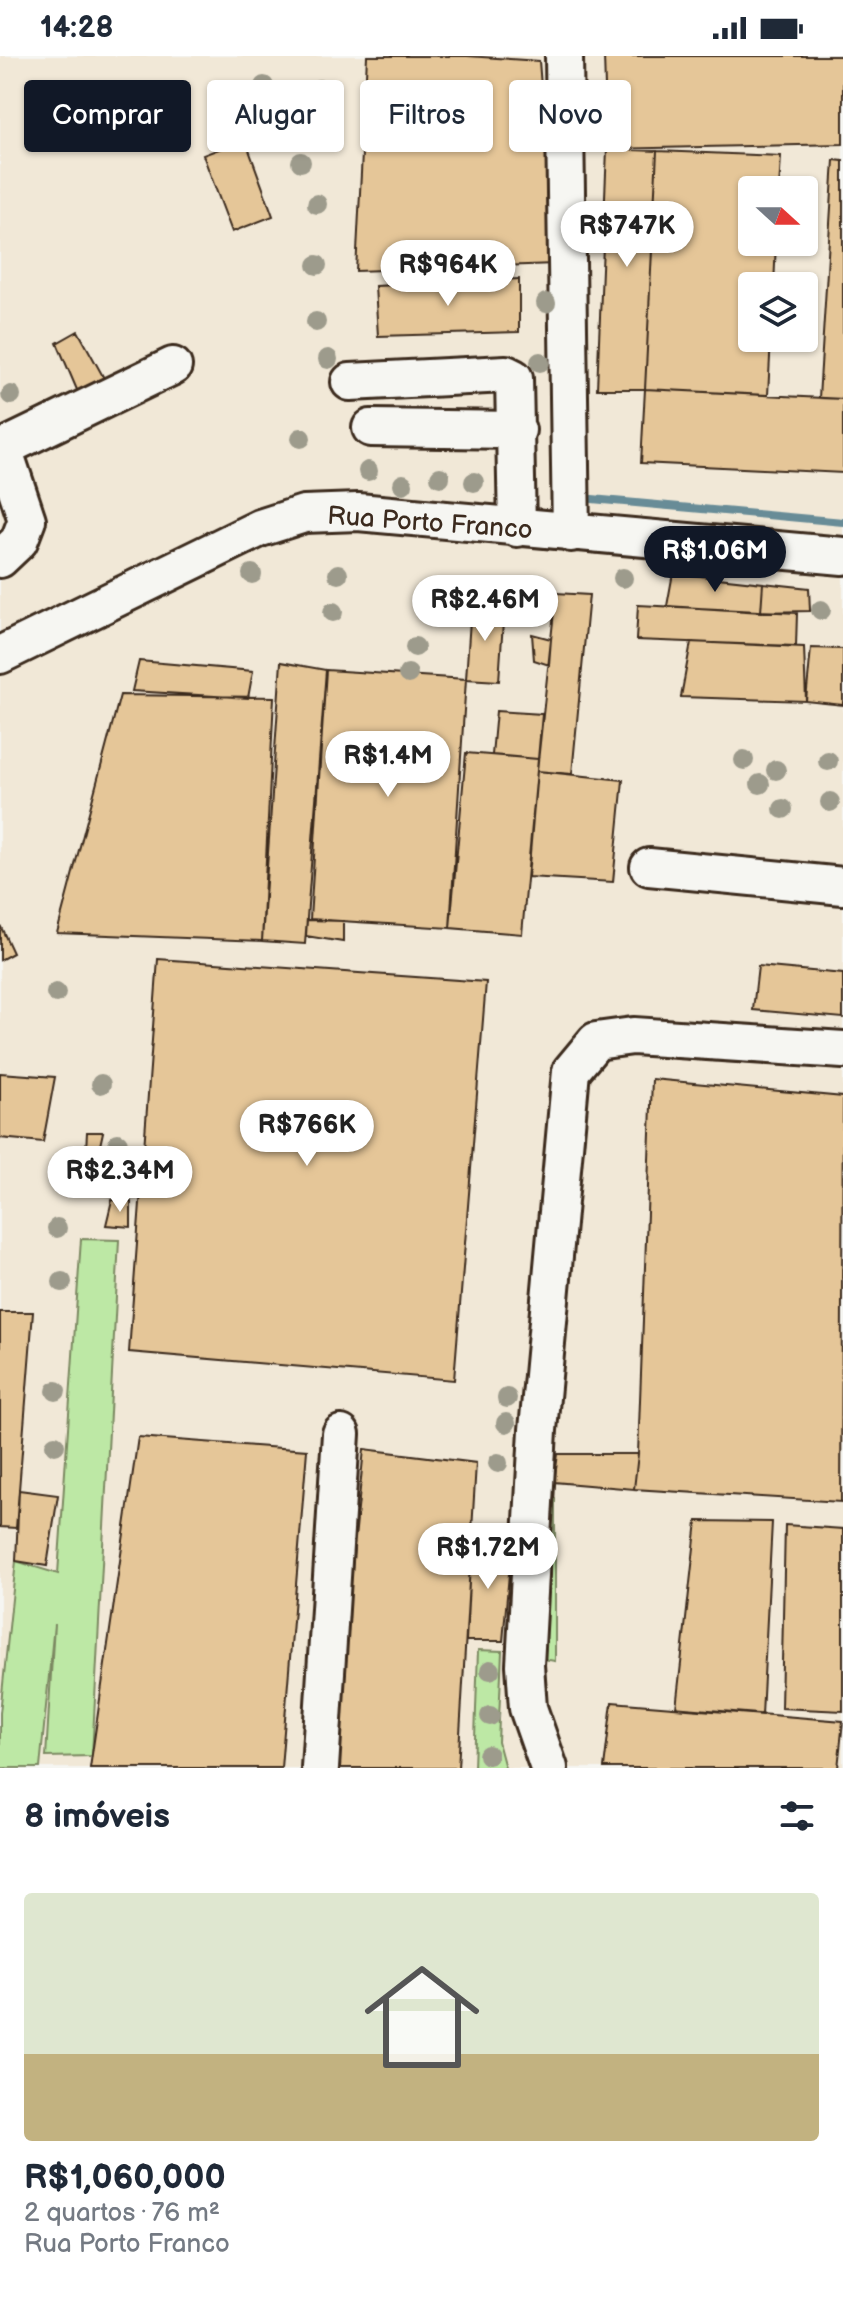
<!DOCTYPE html>
<html lang="pt">
<meta charset="utf-8">
<style>
body{margin:0;font-family:"Balsamiq Sans",sans-serif;background:#f2f2f3;color:#1f2937;height:100vh;display:flex;flex-direction:column;font-size:30px;white-space:nowrap}
*{box-sizing:border-box;margin:0}
p{font-size:26px;color:#747a83}
.icon{flex:none;width:44px;height:44px;fill:none;stroke:currentColor;stroke-width:2;stroke-linecap:round;stroke-linejoin:round}
.map{position:relative;height:1712px;overflow:hidden}
.drawer{display:flex;flex-direction:column;background:#fff;flex:1}
.drawer>*{flex:none}
.banner{position:absolute;left:24px;top:24px;width:796px;height:72px;display:flex;gap:16px}
.needle{width:52px;rotate:111deg}
.tools{position:absolute;left:738px;top:120px;display:grid;gap:16px}
.tools a{display:grid;place-items:center;width:80px;height:80px;border-radius:8px;background:#fff;box-shadow:0 2px 6px #0004;font-size:40px}
.price{position:absolute;translate:-50% -68px;padding:0 18px;border-radius:28px;background:#fff;color:#222;font-size:26px;line-height:52px;filter:drop-shadow(0 2px 4px #0008)}
.price::after{content:'';position:absolute;left:50%;top:48px;width:24px;height:18px;margin-left:-12px;background:inherit;clip-path:polygon(0 0,100% 0,50% 100%)}
.price.current{background:#111827;color:#fff}
ul{padding:0;list-style:none}
li{display:grid;align-content:center;gap:16px;height:424px;padding:0 24px}
li+li{border-top:2px solid #e0e1e3}
li span{display:grid;place-items:center;height:248px;border-radius:8px;color:#555}
li>.icon{margin-inline-start:auto}
span .icon{width:144px;height:144px;fill:#fffc;stroke-width:1}
li b{font-size:34px}
h2{display:flex;justify-content:space-between;align-items:center;height:96px;padding:0 24px;font-size:34px}
.chip{padding:0 28px;border-radius:8px;background:#fff;box-shadow:0 2px 6px #0004;font-size:28px;line-height:72px}
.chip.current{background:#111827;color:#fff}
.status{display:flex;justify-content:space-between;align-items:center;height:56px;padding:0 40px;background:#fff;direction:ltr}
.status svg{height:22px;fill:currentColor}
.map>svg:first-child{display:block}
.built{fill:#f1e8d7;fill-rule:evenodd}
.green{fill:#bde8a5;stroke:#7c8962;stroke-width:2}
.lines{fill:none;stroke-linecap:round;stroke-linejoin:round}
.stream{stroke:#688c97;stroke-width:8}
.building{fill:#e5c698;stroke:#3b2a1e;stroke-width:2}
.minor-casing{stroke:#3b2a1e;stroke-width:42}
.minor{stroke:#f6f6f2;stroke-width:36}
.tree{fill:#9d9b8c}
.labels{text-anchor:middle;stroke-width:7;stroke-linejoin:round;paint-order:stroke}
.street-label{font-size:26px;fill:#3b2a1e;stroke:#f6f6f2}
</style>
<div class="status"><b>14:28</b><svg viewBox="0 0 49 12"><path d="M0 12V9h3v3zM5 12V6h3v6zM10 12V3h3v9zM15 12V0h3v12zM26 1h20v11H26zM47 4h2v5h-2z"/></svg></div>
<div class="map">
<svg width="843" height="1712" viewBox="0 0 843 1712">
<rect width="100%" height="100%" fill="#f6f6f2"/>
<filter id="ink" filterUnits="userSpaceOnUse"><feTurbulence type="fractalNoise" baseFrequency=".0125" numOctaves="2"/><feDisplacementMap in="SourceGraphic" scale="16" xChannelSelector="R" yChannelSelector="G"/><feConvolveMatrix kernelMatrix="1 2 1 2 8 2 1 2 1" color-interpolation-filters="sRGB"/></filter>
<g filter="url(#ink)">
<path class="built" d="M0,0H843V1712H0ZM752,134H804V186H752ZM752,230H804V282H752Z"/>
<path class="green" d="M81,1183L119,1184L92,1700L46,1701L54,1568L40,1712H0V1657L16,1505L58,1518Z
M543,1441L555,1443V1605L543,1603Z
M478,1594L502,1595L498,1686L505,1712H474Z"/>
<g class="lines">
<path class="stream" d="M592,443L843,466"/>
</g>
<path class="building" d="M367,0H467L539,5L555,208L356,215Z
M604,0H843V88L607,93Z
M245,83L273,160L232,176L203,99Z
M607,93L657,95L645,333H597Z
M657,95L781,100L779,134H752V186H776L774,230H752V282H771L768,339L645,333Z
M834,104L843,105V343L819,342Z
M519,223V276L378,280L375,230Z
M78,275L110,333L80,341L57,287Z
M645,333L843,343V417L641,407Z
M673,517L763,527L761,556L667,550Z
M763,527L809,532L810,555L761,556Z
M556,537L589,539L572,718L537,715Z
M471,549L504,551L499,625L466,623Z
M638,549L797,557L796,590L636,584Z
M532,578L551,583L549,609L534,604Z
M691,586L804,591L806,645L681,641Z
M811,592L843,593V649L806,645Z
M139,605L253,615L248,642L132,635Z
M281,606L326,614L305,888L262,885Z
M326,614L466,623L450,872L310,863Z
M120,639L274,641L262,885L57,877Z
M496,655L542,658L538,703L492,699Z
M466,697L538,703L522,878L450,872Z
M537,715L623,724L613,826L528,821Z
M307,864L343,865V886L306,880Z
M0,869L13,897L0,904Z
M158,903L486,926L454,1324L129,1296Z
M758,910L843,918V962L753,954Z
M0,1017L55,1021L43,1086L0,1082Z
M652,1023L843,1041L841,1446L634,1433L638,1398Z
M87,1076H103L99,1094H86Z
M85,1099L139,1102L133,1131L81,1129Z
M112,1144L131,1146V1171L106,1169Z
M0,1256H33L16,1472L0,1471Z
M138,1381L307,1394L281,1712H90Z
M364,1393L476,1407L458,1712H332Z
M558,1398H638L634,1433L554,1426Z
M19,1434L58,1439L47,1510L16,1505Z
M697,1465L772,1466L762,1659L676,1652Z
M785,1469L843,1473V1655L781,1652Z
M512,1484L503,1585H466L471,1488Z
M612,1646L843,1665L838,1712H604Z"/>
<g class="lines">
<g class="minor-casing">
<path id="minor" d="M564,0L571,477
M350,326L506,318L514,322L517,472
M371,372L517,374
M0,503L19,485L27,464L3,392L173,310
M0,599L260,472L304,458L358,456L843,500
M649,811L843,830
M320,1712L341,1378
M549,1712L528,1652L525,1609L538,1374L571,1015L596,985L633,980L843,994"/>
</g>
<use href="#minor" class="minor"/>
</g>
<g class="tree">
<circle cx="264" cy="30" r="10"/>
<circle cx="319" cy="33" r="10"/>
<circle cx="295" cy="54" r="10"/>
<circle cx="301" cy="106" r="10"/>
<circle cx="317" cy="148" r="10"/>
<circle cx="317" cy="209" r="10"/>
<circle cx="546" cy="247" r="10"/>
<circle cx="316" cy="266" r="10"/>
<circle cx="328" cy="303" r="10"/>
<circle cx="540" cy="306" r="10"/>
<circle cx="11" cy="339" r="10"/>
<circle cx="301" cy="382" r="10"/>
<circle cx="368" cy="415" r="10"/>
<circle cx="440" cy="421" r="10"/>
<circle cx="474" cy="426" r="10"/>
<circle cx="403" cy="428" r="10"/>
<circle cx="252" cy="518" r="10"/>
<circle cx="338" cy="518" r="10"/>
<circle cx="623" cy="522" r="10"/>
<circle cx="821" cy="554" r="10"/>
<circle cx="333" cy="556" r="10"/>
<circle cx="439" cy="561" r="10"/>
<circle cx="415" cy="591" r="10"/>
<circle cx="408" cy="618" r="10"/>
<circle cx="744" cy="704" r="10"/>
<circle cx="828" cy="705" r="10"/>
<circle cx="776" cy="714" r="10"/>
<circle cx="760" cy="728" r="10"/>
<circle cx="830" cy="746" r="10"/>
<circle cx="783" cy="753" r="10"/>
<circle cx="56" cy="937" r="10"/>
<circle cx="101" cy="1028" r="10"/>
<circle cx="118" cy="1087" r="10"/>
<circle cx="57" cy="1172" r="10"/>
<circle cx="62" cy="1226" r="10"/>
<circle cx="56" cy="1335" r="10"/>
<circle cx="507" cy="1342" r="10"/>
<circle cx="506" cy="1367" r="10"/>
<circle cx="55" cy="1389" r="10"/>
<circle cx="498" cy="1407" r="10"/>
<circle cx="490" cy="1614" r="10"/>
<circle cx="490" cy="1660" r="10"/>
<circle cx="488" cy="1699" r="10"/>
</g>
</g>
<g class="labels">
<g class="street-label">
<text transform="translate(430 466) rotate(4)" y="9">Rua Porto Franco</text>
</g>
</g>
</svg>
<div class="tools">
<a><svg class="needle" viewBox="-14 -14 28 28"><path d="M0-13l5 13h-10z" fill="#e53935"/><path d="M0 13l5-13h-10z" fill="#747a83"/></svg></a>
<a><svg class="icon" aria-label="layers" viewBox="0 0 24 24"><path d="M12 4l9 5-9 5-9-5zM3 14l9 5 9-5"/></svg></a>
</div>
<b class="price" style="left:627px;top:213px">R$747K</b>
<b class="price" style="left:448px;top:252px">R$964K</b>
<b class="price current" style="left:715px;top:538px">R$1.06M</b>
<b class="price" style="left:485px;top:587px">R$2.46M</b>
<b class="price" style="left:388px;top:743px">R$1.4M</b>
<b class="price" style="left:307px;top:1112px">R$766K</b>
<b class="price" style="left:120px;top:1158px">R$2.34M</b>
<b class="price" style="left:488px;top:1535px">R$1.72M</b>
<div class="banner">
<a class="chip current">Comprar</a>
<a class="chip">Alugar</a>
<a class="chip">Filtros</a>
<a class="chip">Novo</a>
</div>
</div>
<section class="drawer">
<h2>8 imóveis<svg class="icon" aria-label="filters" viewBox="0 0 24 24"><path d="M4 7h16M4 17h16"/><circle cx="9" cy="7" r="2"/><circle cx="15" cy="17" r="2"/></svg></h2>
<ul>
<li><span style="background:linear-gradient(#dfe7d0 65%,#c2b280 0)"><svg class="icon" aria-label="home" viewBox="0 0 24 24"><path d="M3 11l9-7 9 7M6 9v11h12V9"/></svg></span><div><b>R$1,060,000</b><p>2 quartos · 76 m²</p><p>Rua Porto Franco</p></div></li>
</ul>
</section>
